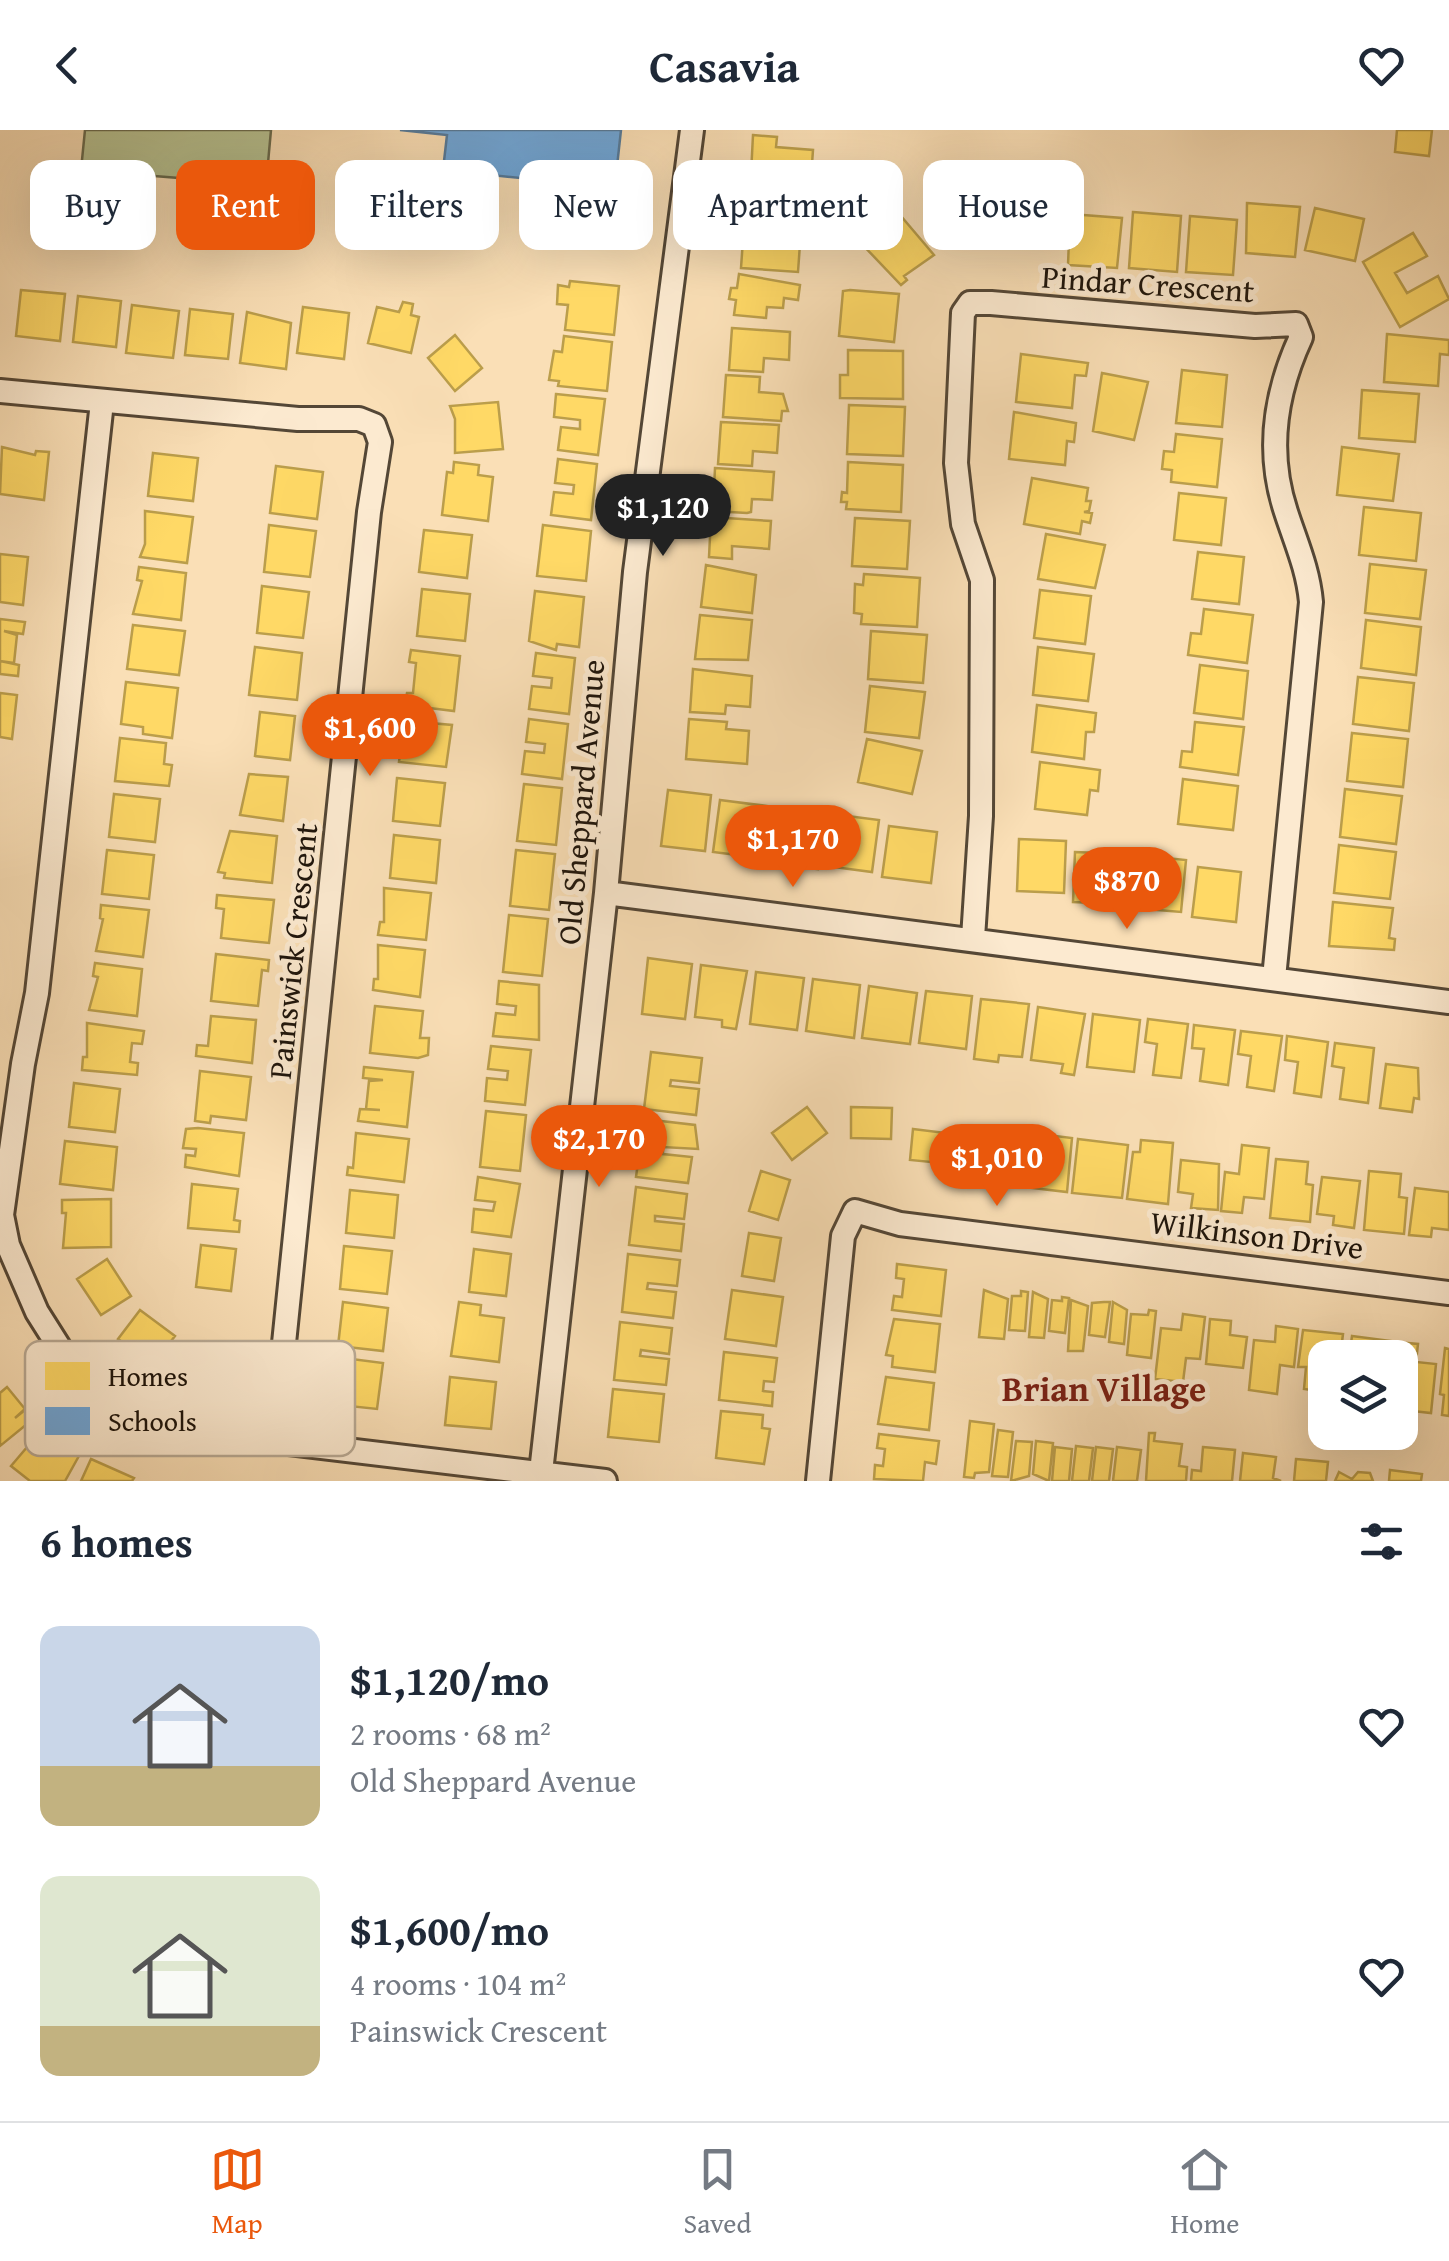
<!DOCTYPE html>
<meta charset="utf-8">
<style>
body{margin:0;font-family:"Gentium Book Plus",serif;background:#f2f2f3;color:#1f2937;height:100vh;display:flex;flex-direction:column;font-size:38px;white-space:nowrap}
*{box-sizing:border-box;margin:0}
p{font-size:32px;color:#747a83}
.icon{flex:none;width:55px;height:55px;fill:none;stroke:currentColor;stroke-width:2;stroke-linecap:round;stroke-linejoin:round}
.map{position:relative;height:1351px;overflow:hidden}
.details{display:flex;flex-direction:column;background:#fff;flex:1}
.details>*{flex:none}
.banner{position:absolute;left:30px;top:30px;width:1390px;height:90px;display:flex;gap:20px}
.controls{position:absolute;left:1308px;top:1210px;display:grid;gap:20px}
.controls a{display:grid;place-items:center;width:110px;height:110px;border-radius:20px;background:#fff;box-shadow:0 10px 40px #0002;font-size:50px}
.price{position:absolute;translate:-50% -85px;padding:0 22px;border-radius:35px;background:#ea580c;color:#fff;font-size:32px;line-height:65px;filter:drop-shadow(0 2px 5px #0008)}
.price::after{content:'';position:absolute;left:50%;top:60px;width:30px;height:22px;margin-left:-15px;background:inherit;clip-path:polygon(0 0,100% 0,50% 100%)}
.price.selected{background:#222;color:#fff}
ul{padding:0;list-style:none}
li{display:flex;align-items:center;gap:30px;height:250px;padding:0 40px}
li span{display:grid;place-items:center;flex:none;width:280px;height:200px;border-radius:20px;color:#555}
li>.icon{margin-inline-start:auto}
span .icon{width:120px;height:120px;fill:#fffc;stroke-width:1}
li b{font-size:42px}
h2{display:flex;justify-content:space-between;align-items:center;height:120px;padding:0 40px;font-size:42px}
.chip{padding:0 35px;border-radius:20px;background:#fff;box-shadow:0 10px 40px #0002;font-size:35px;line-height:90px}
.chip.selected{background:#ea580c;color:#fff}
header{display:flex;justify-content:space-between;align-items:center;height:130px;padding:0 40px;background:#fff;font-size:45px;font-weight:600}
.tabs{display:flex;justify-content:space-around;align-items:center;height:140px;border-top:2px solid #e0e1e3;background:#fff;font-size:28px;color:#747a83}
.tabs a{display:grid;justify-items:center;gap:5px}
.tabs .selected{color:#ea580c}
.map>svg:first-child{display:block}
.green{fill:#b7c393;stroke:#6a6c4f;stroke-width:2.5}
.homes{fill:#ffd966;stroke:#bb9e4b;stroke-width:2.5}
.schools{fill:#6fa8dc;stroke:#567c9d;stroke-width:2.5}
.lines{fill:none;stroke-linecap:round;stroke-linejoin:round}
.minor-casing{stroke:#544736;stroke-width:28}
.minor{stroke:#fcead0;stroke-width:22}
.labels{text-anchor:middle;stroke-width:10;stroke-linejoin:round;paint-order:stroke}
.street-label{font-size:32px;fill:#1d140b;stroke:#fcead0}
.neighbourhood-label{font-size:35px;font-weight:bold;fill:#7a1f14;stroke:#fcead0}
.key{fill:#fcead0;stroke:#b9aa95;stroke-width:2.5}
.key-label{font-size:28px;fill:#1d140b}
</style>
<header><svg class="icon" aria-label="back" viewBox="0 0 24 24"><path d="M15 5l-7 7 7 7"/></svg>Casavia<svg class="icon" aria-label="heart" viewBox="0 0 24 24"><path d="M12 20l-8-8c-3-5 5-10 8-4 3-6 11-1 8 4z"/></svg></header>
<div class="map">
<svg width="1449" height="1351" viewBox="0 0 1449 1351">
<rect width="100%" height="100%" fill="#fadfb6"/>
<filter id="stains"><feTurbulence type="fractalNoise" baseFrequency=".002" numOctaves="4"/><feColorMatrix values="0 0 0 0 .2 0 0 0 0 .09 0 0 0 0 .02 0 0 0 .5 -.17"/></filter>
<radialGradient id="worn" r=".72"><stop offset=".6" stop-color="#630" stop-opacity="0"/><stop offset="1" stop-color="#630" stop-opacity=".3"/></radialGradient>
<path class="green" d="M85,0H271L266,55L81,40Z"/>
<path class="homes" d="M1397,0H1432L1429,26L1395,22Z
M753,5L777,7L776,17L813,20L811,48L751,44Z
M981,39L984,55H978L986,107L939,115L930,60L955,56L953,44Z
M749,49L788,52L787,66L806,67L803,95L746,91Z
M1247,73L1300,77L1295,127L1246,123Z
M1315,78L1364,89L1355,131L1305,120Z
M895,79L934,125L904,146L907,150L901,155L859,111Z
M998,79L1060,83L1057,118L995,113Z
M1133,82L1181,86L1177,142L1129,138Z
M1070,84L1122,88L1117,138L1068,135Z
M1190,86L1237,90L1233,145L1186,142Z
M744,95L777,98L781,99V113L800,114L798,142L741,138Z
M1413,103L1427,126L1395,143L1407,163L1438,146L1449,169L1400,197L1363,132Z
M739,144L800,155L798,170L784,168L783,178L767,177L766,188L734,185L736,170L729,169L731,158H737Z
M570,151L619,156L614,205L565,200L568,175L557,174L558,155L569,157Z
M21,160L65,164L60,211L16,206Z
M850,160L899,164L894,212L839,206L843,161Z
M78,166L121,171L116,217L73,212Z
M403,172L413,174L411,185L419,187L411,223L368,213L377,177L399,182Z
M132,175L179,181L173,228L126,223Z
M303,177L349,183L344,229L297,223Z
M190,179L233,184L228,229L185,225Z
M247,182L291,193L286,239L240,233Z
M732,198L790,202L789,230L764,228L763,242L729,240Z
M1387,204L1449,210V225L1440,224L1438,256L1384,252Z
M455,205L482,238L455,261L428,228Z
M564,206L612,212L607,261L558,256L559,251L549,250L554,221L562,222Z
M848,220L903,221V269L840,268V245H848Z
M1021,224L1088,233L1086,246L1075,245L1072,278L1016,272Z
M1182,240L1227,245L1222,297L1176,293Z
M1102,243L1148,252L1134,310L1093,301Z
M726,245L760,247L759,262L783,264L788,281H782L781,291L723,287Z
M1362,260L1419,264L1415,312L1359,308Z
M556,264L605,269L598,325L558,320L561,297L580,299V290L554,287Z
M498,272L503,319L455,323V289L450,276Z
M849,275L905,277L903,326L847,324Z
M1014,282L1076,293L1074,312L1067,311L1065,335L1009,329Z
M721,292L779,295L777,323L753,321L752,336L718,334Z
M1176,304L1222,309L1217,357L1171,352L1172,340L1162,339L1164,321L1174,322Z
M2,317L35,325L36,321L49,322L44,370L0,364Z
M1342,317L1399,324L1393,371L1337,365Z
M153,323L198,328L193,371L148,366Z
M558,329L597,334L591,390L551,385L554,362L573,364L574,355L555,353Z
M454,332L479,335L478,345L493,347L488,391L442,385L447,342L453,343Z
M848,332L903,335L901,382L846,379L847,372H841L842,362L847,363Z
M276,336L323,342L317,389L270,383Z
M715,338L774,342L772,370L752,369L751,382L747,383L713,381Z
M1032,348L1088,358L1086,371H1091L1089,381L1084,382L1092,383L1090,393L1082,391L1080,404L1024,394Z
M1179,363L1226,368L1221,415L1174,410Z
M1364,377L1421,383L1416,431L1359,425Z
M145,381L193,387L187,433L140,427L145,414Z
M711,387L771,391L769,419L732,416V429L709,427Z
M855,388L910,391L907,439L852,436Z
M269,395L316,401L310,447L264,442Z
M543,395L591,401L586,451L537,446Z
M424,400L472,405L467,448L419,442Z
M1046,404L1105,415L1095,458L1038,449Z
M1198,422L1244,427L1239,474L1192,469Z
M0,424L28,427L23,475L0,472Z
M1370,434L1426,440L1420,489L1365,483Z
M706,435L756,445L752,483L701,477Z
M139,437L186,443L181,490L133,484L142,451L137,450Z
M864,444L920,448L917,497L861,494L862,484L854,483L855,454L863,455Z
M262,456L309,462L303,508L257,503Z
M422,459L470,464L465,511L417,506Z
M1040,460L1091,466L1085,514L1034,508Z
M535,461L584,467L579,517L557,514L556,520L529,511Z
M1204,479L1253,485L1247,533L1188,525L1191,503L1201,504Z
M700,485L752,490L748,530L695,529Z
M0,489L25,492L23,504L4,501L17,505L14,533L0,531L19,535L18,546L0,544Z
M1366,490L1421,497L1416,545L1361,538Z
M133,495L185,501L179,545L127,539Z
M871,501L927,505L923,553L868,549Z
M255,517L302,523L297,570L249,565Z
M1038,517L1094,524L1088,571L1033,565Z
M411,520L460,526L454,581L405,575L407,563H413L416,533L409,532Z
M536,523L575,528L569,584L529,579L532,556L551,558L552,548L533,546Z
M1200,535L1248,541L1243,589L1194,583Z
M693,539L752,546L750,577L726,575L725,584L690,582Z
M1358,547L1414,553L1409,601L1353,594Z
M126,552L178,558L172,608L143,604V597L121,594Z
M870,556L925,562L919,608L865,602Z
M0,563L17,565L12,609L0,607Z
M1037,575L1096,583L1094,602H1086L1084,629L1032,622Z
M260,582L295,586L290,630L255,626Z
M529,589L568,594L562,649L522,644L525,621L544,623L545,614L526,612Z
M689,589L727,592L726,599L749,601L747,634L686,629Z
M396,590L452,595L446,637L399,632L403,601L395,600Z
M1195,592L1244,597L1238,645L1180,637L1182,621L1192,622Z
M1352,603L1408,609L1403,657L1347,651Z
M120,608L166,613L164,634L172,635L169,656L115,651Z
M867,609L922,621L912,664L858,652Z
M1040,632L1100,640L1098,661L1090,660L1087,685L1035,679Z
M249,644L288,647L283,691L240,685Z
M397,648L445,653L440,696L393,691Z
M1183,649L1238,656L1233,700L1178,694Z
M524,654L562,658L556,715L517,711Z
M1345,659L1402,666L1396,714L1340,707Z
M668,660L711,665L705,721L661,716Z
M114,664L160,669L155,712L109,707Z
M720,670L767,676L761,728L713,722Z
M774,678L826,684L818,739L766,733Z
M832,684L879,690L872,742L826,736Z
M889,696L937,702L931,753L882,747Z
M230,701L277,706L272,753L224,748L225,743L218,742Z
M394,705L440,710L436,753L390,748Z
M1019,709L1066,711L1064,763L1017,761Z
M1339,715L1396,722L1390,769L1334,763Z
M107,720L154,725L149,769L102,764Z
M516,720L555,724L549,780L510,776Z
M1075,722L1123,724L1121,774L1073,772Z
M1138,725L1186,730L1181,782L1134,778Z
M1198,737L1241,742L1236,792L1192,787Z
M384,758L431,763L426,810L378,805L380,792H384Z
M217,765L274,770L269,813L221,808L224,779L216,778Z
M1333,772L1393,778L1389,808L1395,809L1394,820L1329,816Z
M101,775L149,780L143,827L96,821L103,789L100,788Z
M509,785L548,789L542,846L503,842Z
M378,815L425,820L420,867L373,860L374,849H378Z
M216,824L269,830L268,841L262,840L258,876L211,871Z
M648,828L692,834L685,889L642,884Z
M95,833L142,839L137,886L89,880L98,847L93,846Z
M701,835L747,841L736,899L722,897V890L695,887Z
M756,842L804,848L797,900L750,894Z
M813,849L860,855L854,908L806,901Z
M499,851L539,855V910L493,906L496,883L515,885L516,876L497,874Z
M869,856L917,863L910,914L862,908Z
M926,861L972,866L966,919L919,913Z
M981,869L1029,874L1022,927L999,925L998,932L974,929Z
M375,876L423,881L420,908H429L428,925L418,928L370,923Z
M1038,877L1085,884L1074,945L1061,943L1063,934L1031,930Z
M1093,884L1140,890L1134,942L1087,937Z
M211,886L256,890L252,933L196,926L197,915L208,916Z
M1148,889L1188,894L1181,948L1153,945L1157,914L1145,912Z
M87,893L144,901L142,914L132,913L130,932L138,933L137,945L82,940L83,927H87Z
M1194,895L1235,900L1228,955L1200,951L1204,919L1192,918Z
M1241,901L1282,906L1274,961L1247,957L1251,926L1238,924Z
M1287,906L1328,912L1321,967L1294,963L1298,932L1285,930Z
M1335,913L1374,918L1368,973L1340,969L1344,938L1332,936Z
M491,916L531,920L525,975L485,971L487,948L507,950L508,941L488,939Z
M651,922L702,928L699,953L671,950L670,956L699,959L696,985L644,979Z
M1386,934L1418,938L1419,969L1414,968L1412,982L1380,978Z
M364,937L413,942L407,997L358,991L360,979L380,980L366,979L369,951L383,950L363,948Z
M200,941L251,947L246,990L211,986L210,993L195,991Z
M74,953L120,959L115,1002L69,997Z
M807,977L827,1003L792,1030L772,1003Z
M851,977L892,978L891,1009L851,1008Z
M486,981L526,985L520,1041L480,1037Z
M644,989L695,995L698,1019L663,1017V1024L692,1027L688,1053L636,1047Z
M198,998L244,1003L239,1046L185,1037L186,1025L195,1026L196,1019L183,1018L186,999Z
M913,999L954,1004L951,1034L910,1030Z
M1023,1002L1072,1008L1067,1062L1016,1056Z
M356,1003L409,1009L404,1052L347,1045L348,1037L353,1038Z
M1078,1009L1128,1015L1122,1068L1072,1063Z
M1141,1010L1173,1013L1168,1074L1127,1069L1133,1022H1140Z
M65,1011L117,1017L113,1060L60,1054Z
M967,1015L1011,1020L1007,1053L963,1049Z
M1242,1015L1269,1018L1264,1069L1244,1067L1242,1083L1221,1081L1225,1042L1239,1044Z
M1276,1029L1308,1032L1306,1054L1313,1055L1310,1092L1270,1088Z
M1181,1030L1219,1034L1218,1080L1191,1078L1193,1064L1178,1062Z
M761,1041L790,1050L778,1090L749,1081Z
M1369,1041L1401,1044L1399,1067L1407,1068L1404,1104L1364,1100Z
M478,1047L520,1054L511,1107L472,1102L474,1079L493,1081L495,1072L475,1070Z
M1322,1047L1360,1051L1354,1098L1333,1095L1334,1086L1317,1084Z
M192,1054L238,1059L234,1090L240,1091L239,1102L188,1098Z
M636,1057L687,1064L684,1089L655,1086V1091L684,1094L681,1121L629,1115Z
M1415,1058L1449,1062V1100L1432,1098L1431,1107L1409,1105Z
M350,1060L398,1065L394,1108L346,1103Z
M111,1069V1117L63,1118L66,1083H62V1070Z
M749,1103L781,1108L774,1151L742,1146Z
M201,1115L236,1119L231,1161L196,1157Z
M344,1116L392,1121L387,1164L340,1159Z
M474,1119L511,1124L506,1166L469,1162Z
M628,1124L680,1130L677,1156L648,1153L647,1159L676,1162L673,1188L622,1182Z
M107,1129L131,1166L101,1185L77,1149Z
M897,1134L946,1140L941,1186L892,1180L894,1166L902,1167L904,1149L896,1148Z
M732,1160L783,1167L776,1216L725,1209Z
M984,1160L1008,1169L1004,1209L979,1207Z
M1021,1161L1028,1162L1025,1201L1009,1200L1012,1166H1021Z
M1033,1162L1048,1169L1044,1208L1029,1207Z
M1062,1167L1069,1168L1065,1203L1049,1201L1052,1170L1062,1171Z
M1071,1170L1088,1176L1083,1221H1068Z
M343,1172L388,1178L383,1221L338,1216Z
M459,1172L481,1175L480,1185L504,1188L499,1232L451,1226Z
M1104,1172H1110L1105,1207L1089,1205L1092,1173Z
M1113,1172L1127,1180L1124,1214L1109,1212Z
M140,1180L175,1206L168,1215L176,1221L161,1240L118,1209Z
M1149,1180L1156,1181L1151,1228L1127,1225L1131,1184L1148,1185Z
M1183,1184L1205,1187L1200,1229L1186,1228L1183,1252L1155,1249L1161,1198L1181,1200Z
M894,1189L940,1194L935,1242L892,1237L893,1226L886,1225Z
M1210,1189L1231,1191L1230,1205L1247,1207L1243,1238L1206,1234Z
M620,1192L672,1198L669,1224L641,1220L640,1226L669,1229L666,1255L614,1250Z
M1276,1196L1298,1199L1294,1237L1280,1235L1277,1264L1249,1260L1254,1210L1275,1212Z
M1303,1200L1343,1204L1340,1228H1325V1262L1304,1259L1306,1237H1298Z
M1352,1206L1391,1211L1390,1228H1349Z
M1396,1212L1418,1214L1416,1232L1436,1234L1431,1283L1403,1280L1405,1258L1400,1257Z
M1445,1218L1449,1219V1286L1442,1285L1444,1265L1440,1264Z
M724,1222L777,1228L774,1252L764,1251L763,1261L773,1262L772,1276L719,1270Z
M336,1227L383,1233L377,1279L330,1274L335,1261Z
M450,1247L496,1252L491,1299L445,1295Z
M886,1247L934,1253L929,1300L878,1294Z
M7,1257L25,1279L15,1288L30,1276L38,1285L0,1316V1263Z
M613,1259L664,1264L659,1312L608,1307Z
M721,1281L763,1285L762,1298L770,1299L764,1334L716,1328Z
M970,1291L994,1294L989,1342L975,1343L974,1348L964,1347Z
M45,1296L60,1308L57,1311L80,1324L65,1351H30L11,1336Z
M998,1300L1013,1302L1008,1347L992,1346Z
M1149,1303H1155L1154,1311L1182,1314L1179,1336L1187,1337L1186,1351H1146Z
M879,1304L939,1311L936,1334L925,1332L923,1351L874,1349L875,1335L883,1336L885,1319L877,1318Z
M1016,1311L1032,1312L1029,1346L1011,1351Z
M1036,1311L1053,1313L1049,1351L1033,1344Z
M1076,1316L1093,1318L1089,1351H1072Z
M1055,1317L1072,1319L1069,1351H1052Z
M1096,1317L1113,1319L1109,1351H1092Z
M1117,1317L1141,1320L1137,1351H1113Z
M1203,1317L1235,1320L1232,1351H1191L1192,1340L1201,1341Z
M1243,1323L1276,1327L1273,1348L1281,1351H1240Z
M91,1329L134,1348L132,1351H81Z
M1296,1329L1328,1332L1326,1351H1294Z
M1390,1340L1422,1344L1421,1351H1389Z
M1339,1342L1352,1349L1358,1342L1370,1343L1373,1351H1335Z"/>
<path class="schools" d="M400,0H621L614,64L610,63L609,75L554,69L555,57L549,56L551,34L532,33L530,49L443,40L447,5Z"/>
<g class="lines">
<g class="minor-casing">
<path id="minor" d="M0,261L298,289H359L374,295L380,312L369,382L274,1311
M102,272L37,863L23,934L2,1085L8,1115L37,1182L73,1239L106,1270L141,1289L213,1304L605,1351
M606,763L1449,872
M973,808L981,686L982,450L963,394L956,333L963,183L970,173H991L1255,196L1296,194L1301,207C1275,263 1266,322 1286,382C1296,413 1308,439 1311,472L1274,848
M540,1351L606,763L635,442L692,0
M818,1351L843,1106L855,1081L900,1094L1449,1163"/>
</g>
<use href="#minor" class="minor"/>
</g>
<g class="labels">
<g class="street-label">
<text transform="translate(1148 154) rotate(4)" y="11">Pindar Crescent</text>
<text transform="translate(581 672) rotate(-85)" y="11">Old Sheppard Avenue</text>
<text transform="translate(293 821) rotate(-84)" y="11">Painswick Crescent</text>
<text transform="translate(1257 1105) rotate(7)" y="11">Wilkinson Drive</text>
</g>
<g class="neighbourhood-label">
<text x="1104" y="1271">Brian Village</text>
</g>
</g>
<rect x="25" y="1211" width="330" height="115" rx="15" class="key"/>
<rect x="45" y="1232" width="45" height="28" fill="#ffd966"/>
<rect x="45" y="1277" width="45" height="28" fill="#6fa8dc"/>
<g class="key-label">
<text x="108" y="1256">Homes</text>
<text x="108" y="1301">Schools</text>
</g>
<rect width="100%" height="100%" filter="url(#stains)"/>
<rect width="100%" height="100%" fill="url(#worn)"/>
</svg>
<div class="controls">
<a><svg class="icon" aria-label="layers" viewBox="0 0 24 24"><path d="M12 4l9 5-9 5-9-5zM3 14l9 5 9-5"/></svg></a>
</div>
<b class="price selected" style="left:663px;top:429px">$1,120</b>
<b class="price" style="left:370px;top:649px">$1,600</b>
<b class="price" style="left:793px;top:760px">$1,170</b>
<b class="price" style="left:1127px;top:802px">$870</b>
<b class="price" style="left:599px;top:1060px">$2,170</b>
<b class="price" style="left:997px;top:1079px">$1,010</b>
<div class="banner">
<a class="chip">Buy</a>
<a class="chip selected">Rent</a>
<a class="chip">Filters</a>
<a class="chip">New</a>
<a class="chip">Apartment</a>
<a class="chip">House</a>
</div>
</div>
<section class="details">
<h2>6 homes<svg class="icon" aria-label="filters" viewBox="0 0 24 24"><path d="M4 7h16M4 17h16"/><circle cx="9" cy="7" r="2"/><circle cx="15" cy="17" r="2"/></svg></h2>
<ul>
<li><span style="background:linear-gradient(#c9d6e8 70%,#c2b280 0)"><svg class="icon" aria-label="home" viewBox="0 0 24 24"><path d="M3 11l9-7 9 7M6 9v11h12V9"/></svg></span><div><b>$1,120/mo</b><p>2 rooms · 68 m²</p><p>Old Sheppard Avenue</p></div><svg class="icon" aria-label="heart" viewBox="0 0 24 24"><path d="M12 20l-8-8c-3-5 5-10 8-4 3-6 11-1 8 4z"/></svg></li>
<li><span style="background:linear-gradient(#dfe7d0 75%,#c2b280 0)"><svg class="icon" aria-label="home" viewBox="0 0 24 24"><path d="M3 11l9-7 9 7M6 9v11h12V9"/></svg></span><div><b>$1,600/mo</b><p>4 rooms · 104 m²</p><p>Painswick Crescent</p></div><svg class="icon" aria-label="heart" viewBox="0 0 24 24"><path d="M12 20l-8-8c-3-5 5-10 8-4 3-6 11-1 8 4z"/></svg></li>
</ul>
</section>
<nav class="tabs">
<a class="selected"><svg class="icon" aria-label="map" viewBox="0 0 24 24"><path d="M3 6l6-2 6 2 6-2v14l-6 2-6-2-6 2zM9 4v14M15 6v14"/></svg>Map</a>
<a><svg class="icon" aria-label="saved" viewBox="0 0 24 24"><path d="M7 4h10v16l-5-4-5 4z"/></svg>Saved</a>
<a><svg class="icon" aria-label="home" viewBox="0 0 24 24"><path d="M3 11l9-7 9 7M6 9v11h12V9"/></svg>Home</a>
</nav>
